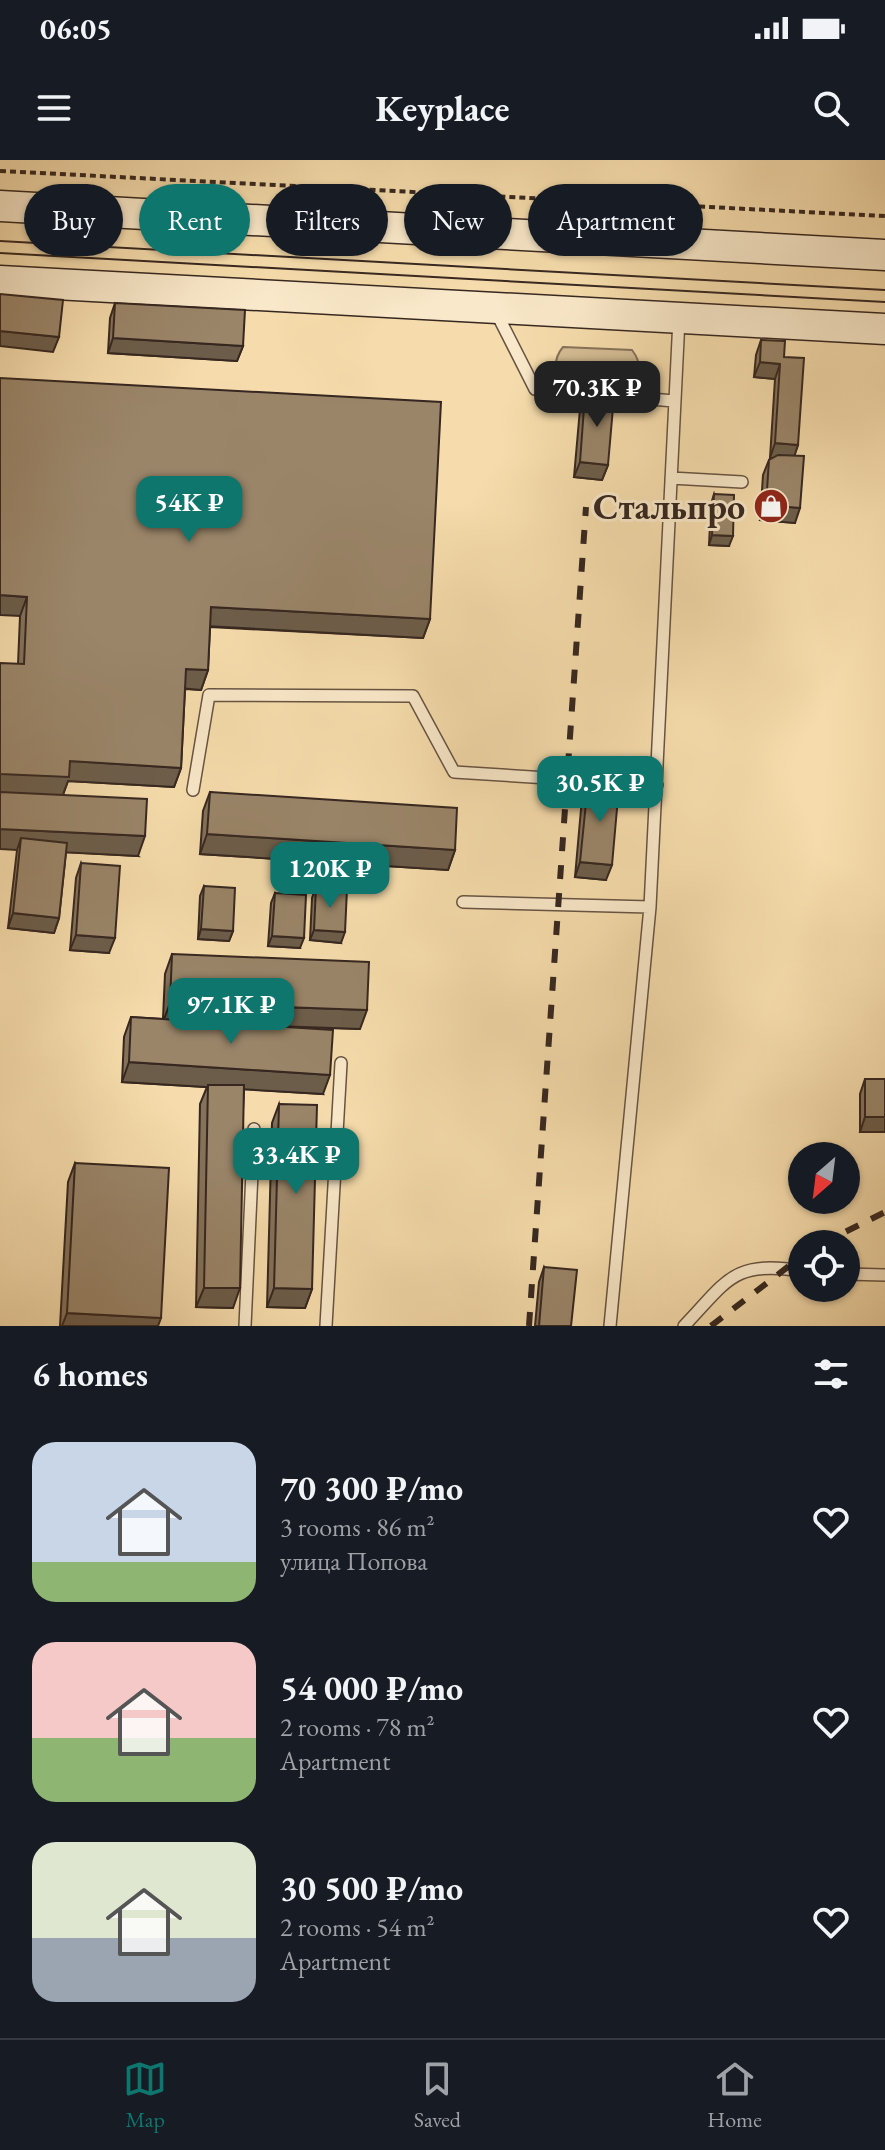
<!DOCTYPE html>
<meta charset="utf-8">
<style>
body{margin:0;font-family:"EB Garamond",serif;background:#20242c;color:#f1f3f6;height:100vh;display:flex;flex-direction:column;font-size:30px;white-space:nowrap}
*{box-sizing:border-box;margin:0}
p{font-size:26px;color:#9ea1a6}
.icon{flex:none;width:44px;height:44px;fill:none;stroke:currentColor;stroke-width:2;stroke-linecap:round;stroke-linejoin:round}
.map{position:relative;height:1166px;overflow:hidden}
.details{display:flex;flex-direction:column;background:#171b24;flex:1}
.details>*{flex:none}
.guide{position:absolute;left:24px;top:24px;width:838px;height:72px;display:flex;gap:16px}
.needle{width:52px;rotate:208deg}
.fabs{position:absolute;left:788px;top:982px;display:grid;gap:16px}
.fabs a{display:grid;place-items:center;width:72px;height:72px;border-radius:50%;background:#171b24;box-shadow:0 2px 6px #0004;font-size:40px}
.price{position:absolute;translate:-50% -68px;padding:0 18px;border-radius:16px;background:#0f766e;color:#fff;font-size:26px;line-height:52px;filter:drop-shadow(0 2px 4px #0008)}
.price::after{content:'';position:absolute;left:50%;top:48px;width:24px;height:18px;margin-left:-12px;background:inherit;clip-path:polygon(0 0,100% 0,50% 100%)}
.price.on{background:#222;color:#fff}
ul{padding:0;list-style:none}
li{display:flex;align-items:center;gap:24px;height:200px;padding:0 32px}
li span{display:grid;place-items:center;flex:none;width:224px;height:160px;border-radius:24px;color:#555}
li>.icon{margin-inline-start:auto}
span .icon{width:96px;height:96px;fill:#fffc;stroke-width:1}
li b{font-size:34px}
h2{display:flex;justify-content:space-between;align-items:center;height:96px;padding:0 32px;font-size:34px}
.pill{padding:0 28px;border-radius:36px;background:#171b24;box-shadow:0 2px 6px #0004;font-size:28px;line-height:72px}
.pill.on{background:#0f766e;color:#fff}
.status{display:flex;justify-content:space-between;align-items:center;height:56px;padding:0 40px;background:#171b24;direction:ltr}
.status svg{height:22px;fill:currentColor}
header{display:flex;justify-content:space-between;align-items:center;height:104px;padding:0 32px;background:#171b24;font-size:36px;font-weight:700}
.menu{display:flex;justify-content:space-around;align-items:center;height:112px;border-top:2px solid #363941;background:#171b24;font-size:22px;color:#9ea1a6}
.menu a{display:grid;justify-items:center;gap:4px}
.menu .on{color:#0f766e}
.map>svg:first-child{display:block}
.green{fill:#d5bd94;stroke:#86725a;stroke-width:2}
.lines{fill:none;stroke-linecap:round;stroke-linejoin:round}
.lane-casing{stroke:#665443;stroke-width:14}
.secondary-casing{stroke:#362720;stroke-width:33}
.path{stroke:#362720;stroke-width:4;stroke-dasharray:6 4;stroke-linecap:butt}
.lane{stroke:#f9e8c9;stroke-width:11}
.secondary{stroke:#f9e8c9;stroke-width:30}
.tram{stroke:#362720;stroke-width:2}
.rail{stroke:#362720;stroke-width:6;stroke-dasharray:14 14;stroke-linecap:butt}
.wall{fill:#84725a;stroke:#362720;stroke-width:2}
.shaded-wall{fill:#6c5d4a;stroke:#362720;stroke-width:2}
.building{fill:#9a8569;stroke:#362720;stroke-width:2}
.labels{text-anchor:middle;stroke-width:6;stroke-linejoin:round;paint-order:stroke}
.poi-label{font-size:36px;font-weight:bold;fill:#362720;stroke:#f9e8c9;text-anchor:end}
</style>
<div class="status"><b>06:05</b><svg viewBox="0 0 49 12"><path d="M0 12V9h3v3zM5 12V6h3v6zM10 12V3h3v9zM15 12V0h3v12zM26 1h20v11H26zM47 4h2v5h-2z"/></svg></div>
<header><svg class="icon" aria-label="menu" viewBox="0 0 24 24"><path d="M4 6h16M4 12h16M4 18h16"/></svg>Keyplace<svg class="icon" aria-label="search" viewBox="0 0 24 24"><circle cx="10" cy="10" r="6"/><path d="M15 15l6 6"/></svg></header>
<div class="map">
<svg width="885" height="1166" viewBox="0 0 885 1166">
<rect width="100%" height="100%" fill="#f6dcac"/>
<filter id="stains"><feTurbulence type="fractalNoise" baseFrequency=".0025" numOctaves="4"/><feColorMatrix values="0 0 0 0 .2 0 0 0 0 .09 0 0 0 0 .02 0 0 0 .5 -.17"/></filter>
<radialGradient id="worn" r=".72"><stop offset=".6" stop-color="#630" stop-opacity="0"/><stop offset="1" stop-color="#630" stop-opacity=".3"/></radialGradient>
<path class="green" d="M563,187L632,190C643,204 641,219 629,231L565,227C554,215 552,200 563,187Z"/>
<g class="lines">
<g class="lane-casing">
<path id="lane" d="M496,152L535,229L674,241
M671,318L742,322
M193,630L209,535L413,536L454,612L657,625
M463,742L650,747
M846,1114L885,1115
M245,1166L254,969
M326,1166L341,903
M610,1166L650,747L679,159
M684,1166C728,1120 733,1100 802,1111"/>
</g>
<g class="secondary-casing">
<path id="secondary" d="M0,46L885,95
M0,121L885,169"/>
</g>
<path class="path" d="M0,11L885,56"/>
<use href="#lane" class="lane"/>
<use href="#secondary" class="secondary"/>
<path class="tram" d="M0,81L885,130
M0,93L885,142"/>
<path class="rail" d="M821,1084L885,1052
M529,1166L586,347
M711,1166L802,1096"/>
</g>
<path class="wall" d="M115,143L243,186L237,201L108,193L110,158Z
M761,180L784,197L798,285L794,296L795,363L760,360L763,315L769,300L772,298H770L775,219L754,217L756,195Z
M0,218L430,459L423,478L210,467L208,510L201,530L185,529L181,608L174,627L68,621L63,635L138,696L66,692L59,758L54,773L8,768L17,690L18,504L20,456Z
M585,234L608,305L602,320L574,317L580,249Z
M714,334L729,386L709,385L711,344Z
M588,623L606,720L575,717L582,638Z
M210,632L455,690L448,710L200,694L203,651Z
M81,703L109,793L70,790L76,718Z
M204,726L233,771L229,781L198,779L200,736Z
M316,727L341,783L310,780L312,738Z
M275,733L300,788L268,786L271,743Z
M172,794L360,869L272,866L323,934L244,929L233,1148L196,1147L200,944L207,927L122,922L124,877L131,857L163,859L165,814Z
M865,919H885V972H860V934Z
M279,944L312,1129L305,1148L267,1147L272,963Z
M75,1003L158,1166H60L68,1022Z
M544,1107L571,1166H535L539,1122Z"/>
<path class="shaded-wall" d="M0,171L59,177L53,192L0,186Z
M113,178L243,186L237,201L108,193Z
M760,202L780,204L775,219L754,217Z
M775,283L798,285L793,300L770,298Z
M580,302L608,305L602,320L574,317Z
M766,345L800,348L795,363L760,360Z
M712,375L733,376L729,386L709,385Z
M0,435L27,437L20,456L0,455Z
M211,447L430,459L423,478L204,466Z
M186,509L208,510L201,530L179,528Z
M70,601L181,608L174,627L68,621L62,637L0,633V614Z
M0,669L145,676L138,696L20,690L21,678L17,690L0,689Z
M207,674L455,690L448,710L200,694Z
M580,702L612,705L606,720L575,717Z
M13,753L59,758L54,773L8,768Z
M201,769L233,771L229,781L198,779Z
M314,770L345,772L341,783L310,780Z
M76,775L115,778L109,793L70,790Z
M272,776L304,778L300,788L268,786Z
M170,843L367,850L360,869L163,862Z
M129,902L330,915L323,934L122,922Z
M865,957H885V972H860Z
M204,1128H240L233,1148L196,1147Z
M274,1128L312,1129L305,1148L267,1147Z
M67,1153L161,1158L158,1166H62Z"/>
<path class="building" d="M0,134L63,140L59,177L0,171Z
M115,143L245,150L243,186L113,178Z
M761,180L785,181L784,197L804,198L798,285L775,283L780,204L760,202Z
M0,218L441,242L430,459L211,447L208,510L186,509L181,608L70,601L69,617L0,614V503L24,504L27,437L0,435Z
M585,234L614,236L608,305L580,302Z
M778,295L804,296L800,348L766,345L769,300Z
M714,334L734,335L733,376L712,375Z
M588,623L619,626L612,705L580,702Z
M0,632L147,639L145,676L0,669Z
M210,632L457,648L455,690L207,674Z
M21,678L67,683L59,758L13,753Z
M81,703L120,706L115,778L76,775Z
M204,726L235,728L233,771L201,769Z
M316,727L347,729L345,772L314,770Z
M275,733L306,735L304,778L272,776Z
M172,794L369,802L367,850L170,843Z
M131,857L333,870L330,915L129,902Z
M865,919H885V957H865Z
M208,925H244L240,1128H204Z
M279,944L317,945L312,1129L274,1128Z
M75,1003L169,1008L161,1158L67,1153Z
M544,1107L577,1110L571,1166H539Z"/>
<defs>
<g id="shop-disc" transform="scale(1.8)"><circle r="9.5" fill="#8f2418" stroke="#f9e8c9"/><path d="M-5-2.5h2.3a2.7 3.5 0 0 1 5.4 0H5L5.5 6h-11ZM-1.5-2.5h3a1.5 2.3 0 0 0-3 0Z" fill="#fff"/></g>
</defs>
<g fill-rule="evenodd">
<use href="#shop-disc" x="771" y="346"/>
</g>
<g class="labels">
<g class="poi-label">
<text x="745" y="359">Стальпро</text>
</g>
</g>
<rect width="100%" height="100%" filter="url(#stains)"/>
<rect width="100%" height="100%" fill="url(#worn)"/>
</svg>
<div class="fabs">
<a><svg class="needle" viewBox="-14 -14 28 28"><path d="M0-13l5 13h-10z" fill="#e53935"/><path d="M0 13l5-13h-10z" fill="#9ea1a6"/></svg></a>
<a><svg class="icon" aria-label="locate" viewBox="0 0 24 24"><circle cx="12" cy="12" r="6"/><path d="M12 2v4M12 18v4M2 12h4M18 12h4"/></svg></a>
</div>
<b class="price on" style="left:597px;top:269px">70.3K ₽</b>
<b class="price" style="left:189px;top:384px">54K ₽</b>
<b class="price" style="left:600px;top:664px">30.5K ₽</b>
<b class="price" style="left:330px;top:750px">120K ₽</b>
<b class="price" style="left:231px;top:886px">97.1K ₽</b>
<b class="price" style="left:296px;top:1036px">33.4K ₽</b>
<div class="guide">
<a class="pill">Buy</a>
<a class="pill on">Rent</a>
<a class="pill">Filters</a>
<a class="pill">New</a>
<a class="pill">Apartment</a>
</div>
</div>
<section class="details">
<h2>6 homes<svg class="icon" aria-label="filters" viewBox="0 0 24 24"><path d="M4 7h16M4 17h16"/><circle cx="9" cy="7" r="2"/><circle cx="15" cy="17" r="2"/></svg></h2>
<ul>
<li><span style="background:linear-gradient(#c9d6e8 75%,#8fb573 0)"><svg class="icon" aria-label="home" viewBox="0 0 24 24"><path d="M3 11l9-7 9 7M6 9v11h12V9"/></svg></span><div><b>70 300 ₽/mo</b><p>3 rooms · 86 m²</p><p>улица Попова</p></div><svg class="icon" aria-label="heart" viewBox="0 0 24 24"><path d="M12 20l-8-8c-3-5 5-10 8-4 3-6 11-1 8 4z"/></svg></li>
<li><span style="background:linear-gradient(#f6c9c9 60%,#8fb573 0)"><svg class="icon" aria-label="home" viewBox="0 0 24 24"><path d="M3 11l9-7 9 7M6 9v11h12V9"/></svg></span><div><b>54 000 ₽/mo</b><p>2 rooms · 78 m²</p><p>Apartment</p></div><svg class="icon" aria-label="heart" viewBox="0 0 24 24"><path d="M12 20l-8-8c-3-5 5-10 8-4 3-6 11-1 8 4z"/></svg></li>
<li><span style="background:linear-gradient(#dfe7d0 60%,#9aa5b1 0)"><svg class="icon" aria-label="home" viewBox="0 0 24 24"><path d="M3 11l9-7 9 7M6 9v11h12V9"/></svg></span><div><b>30 500 ₽/mo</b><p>2 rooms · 54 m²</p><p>Apartment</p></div><svg class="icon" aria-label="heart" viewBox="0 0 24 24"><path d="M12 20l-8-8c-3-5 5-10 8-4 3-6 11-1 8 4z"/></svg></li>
</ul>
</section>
<nav class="menu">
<a class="on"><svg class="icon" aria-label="map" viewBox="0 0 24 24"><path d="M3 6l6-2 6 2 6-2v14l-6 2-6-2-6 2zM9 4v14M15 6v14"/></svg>Map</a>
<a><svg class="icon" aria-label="saved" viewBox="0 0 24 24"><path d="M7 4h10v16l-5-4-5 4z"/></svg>Saved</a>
<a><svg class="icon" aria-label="home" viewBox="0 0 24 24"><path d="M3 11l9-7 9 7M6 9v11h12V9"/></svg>Home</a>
</nav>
